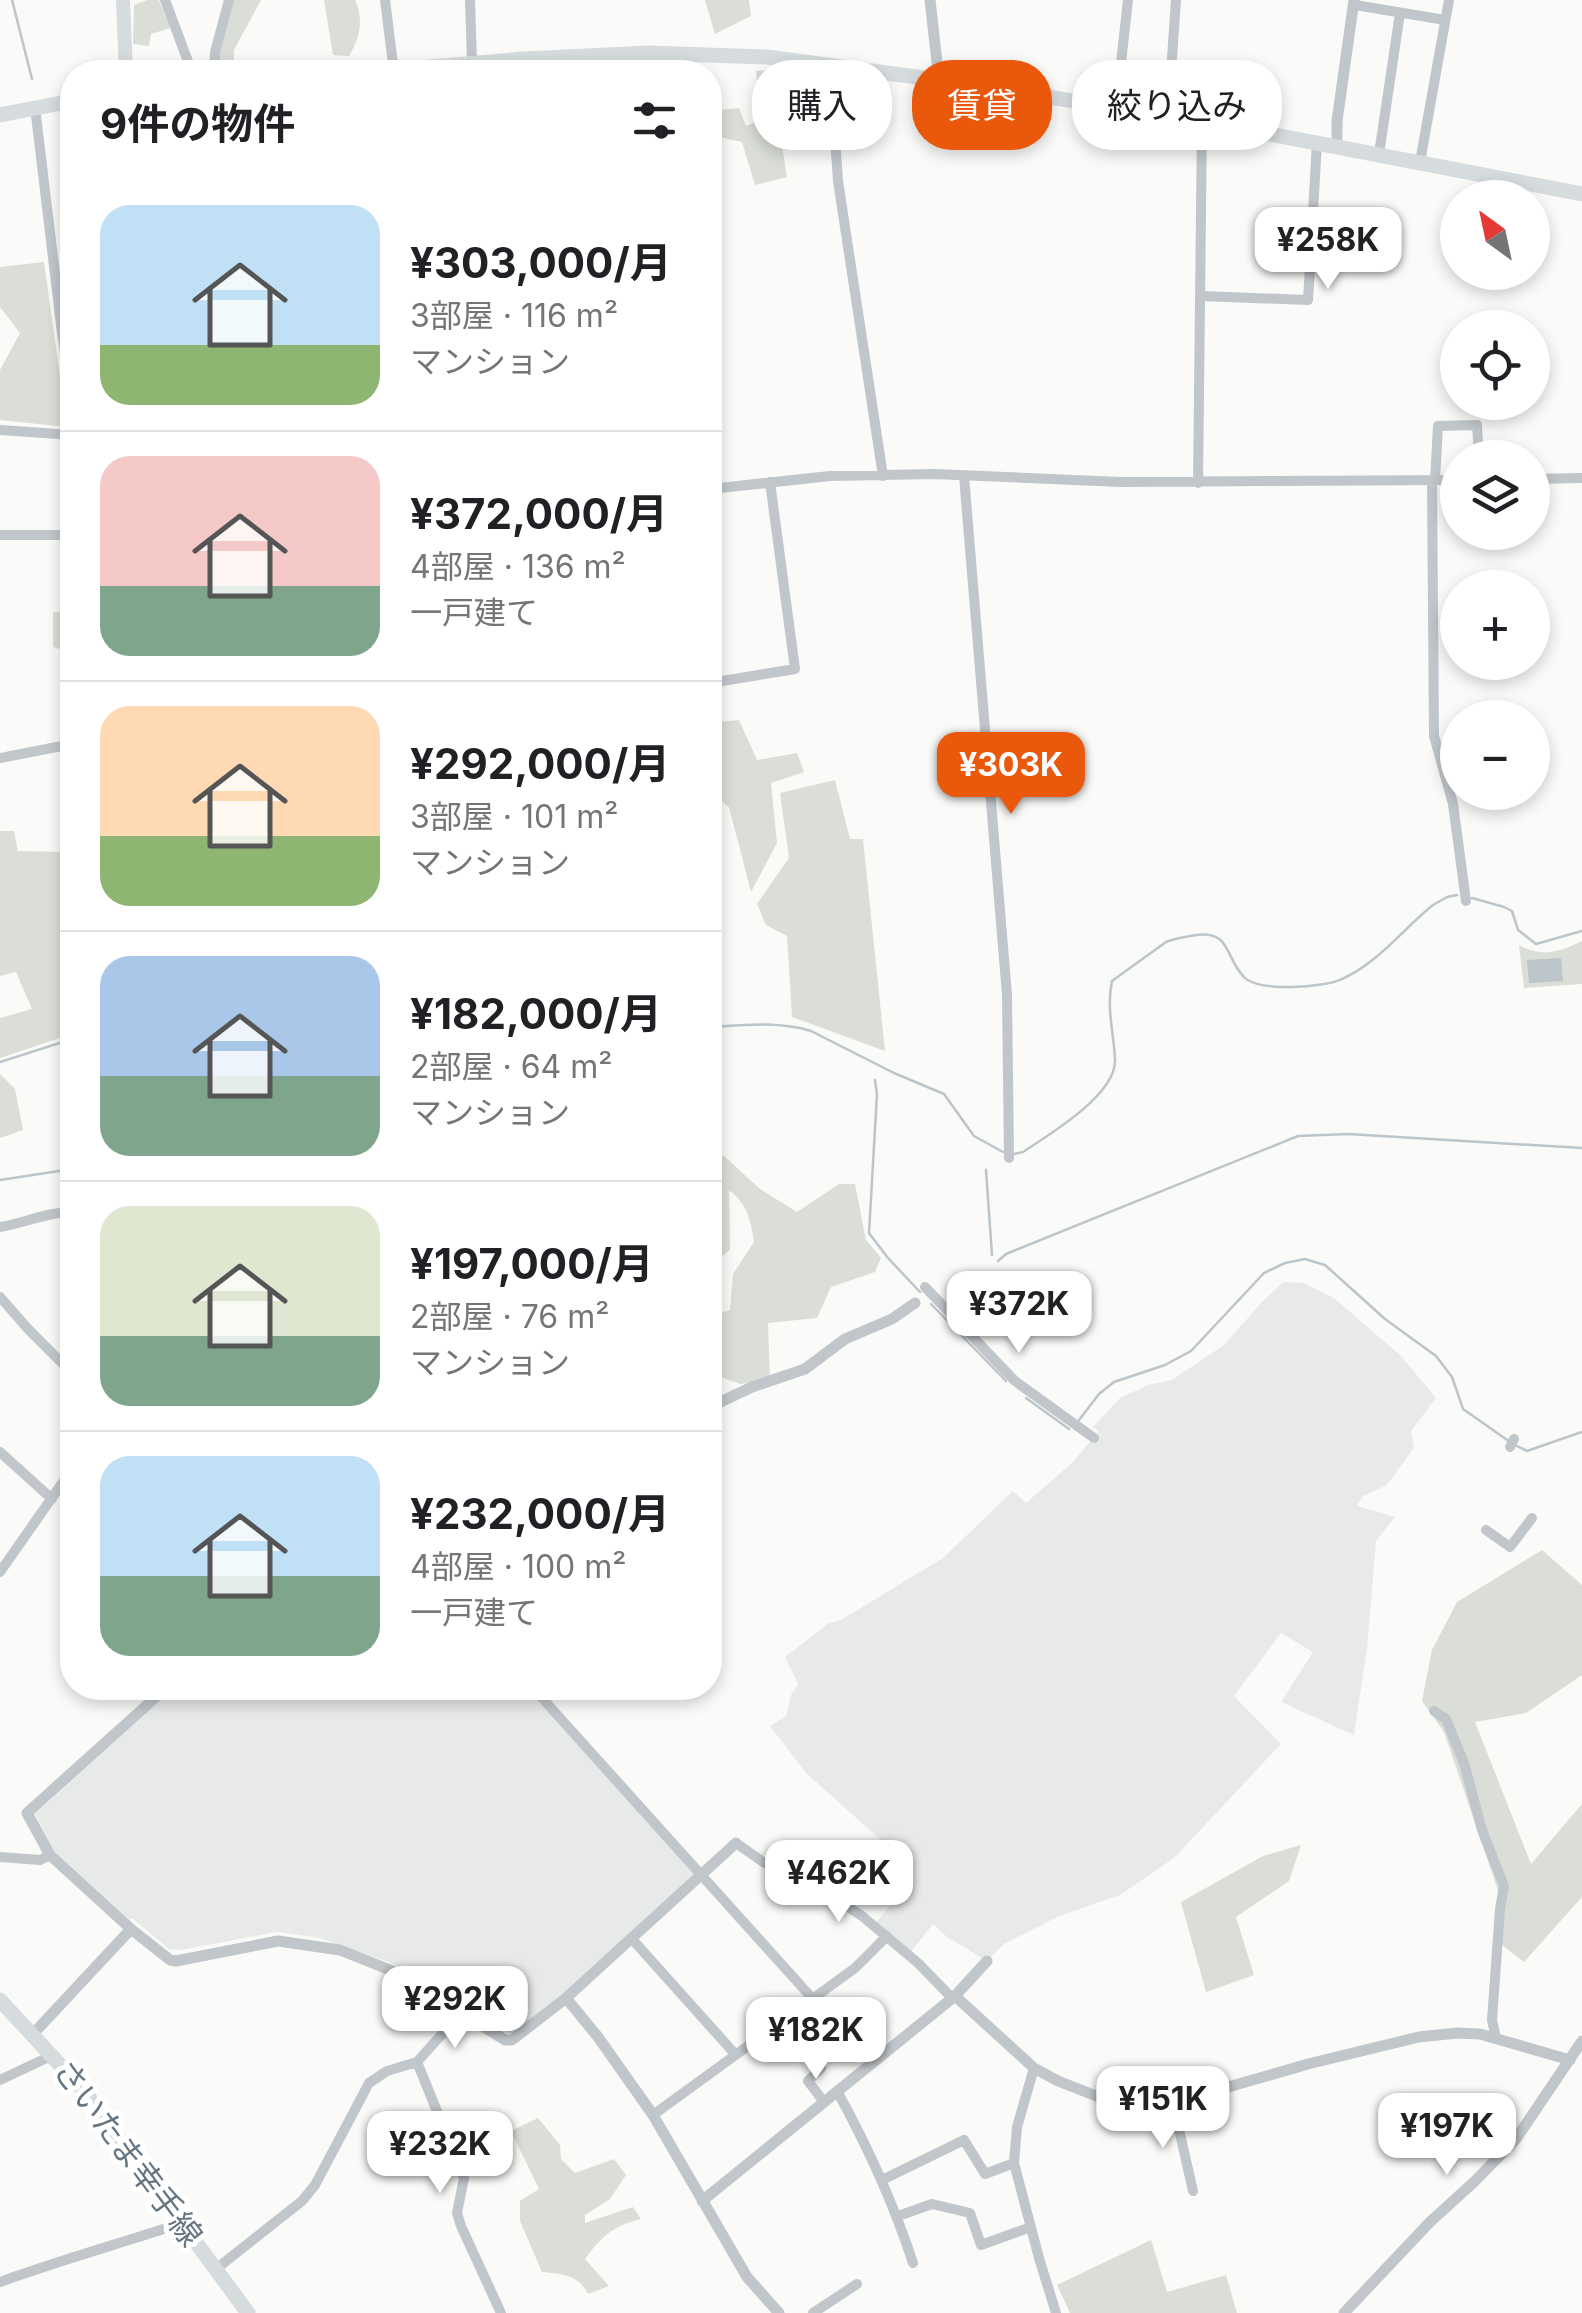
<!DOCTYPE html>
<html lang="ja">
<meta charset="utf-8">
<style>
body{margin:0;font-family:Inter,"Noto Sans JP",sans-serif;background:#f6f6f6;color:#202124;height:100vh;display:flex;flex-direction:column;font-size:38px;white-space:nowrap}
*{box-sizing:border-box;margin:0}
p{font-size:32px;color:#757577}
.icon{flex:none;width:55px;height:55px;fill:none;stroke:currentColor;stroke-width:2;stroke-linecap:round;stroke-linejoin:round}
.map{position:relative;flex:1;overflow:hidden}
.panel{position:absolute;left:60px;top:60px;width:662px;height:1640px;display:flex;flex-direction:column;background:#fff;border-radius:40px;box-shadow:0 5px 15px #0003}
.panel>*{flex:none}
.top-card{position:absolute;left:752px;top:60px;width:678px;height:90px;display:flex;gap:20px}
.needle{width:65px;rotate:327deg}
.buttons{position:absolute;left:1440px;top:180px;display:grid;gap:20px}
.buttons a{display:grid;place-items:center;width:110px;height:110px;border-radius:50%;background:#fff;box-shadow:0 5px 15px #0003;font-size:50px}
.price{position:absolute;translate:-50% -85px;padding:0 22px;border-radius:20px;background:#fff;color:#222;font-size:32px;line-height:65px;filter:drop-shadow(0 2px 5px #0008)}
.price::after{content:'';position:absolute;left:50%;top:60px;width:30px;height:22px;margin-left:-15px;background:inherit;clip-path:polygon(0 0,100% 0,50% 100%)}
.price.on{background:#ea580c;color:#fff}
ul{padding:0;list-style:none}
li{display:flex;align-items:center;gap:30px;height:250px;padding:0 40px}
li+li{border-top:2px solid #e0e0e0}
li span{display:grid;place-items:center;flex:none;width:280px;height:200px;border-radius:30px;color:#555}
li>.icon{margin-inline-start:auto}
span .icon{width:120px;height:120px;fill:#fffc;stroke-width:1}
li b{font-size:42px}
h2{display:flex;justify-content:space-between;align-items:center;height:120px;padding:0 40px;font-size:42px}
.chip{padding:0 35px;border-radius:40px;background:#fff;box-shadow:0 5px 15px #0003;font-size:35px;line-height:90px}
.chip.on{background:#ea580c;color:#fff}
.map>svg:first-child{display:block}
.built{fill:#e8e9e9}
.green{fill:#daded7}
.water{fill:#bbc5ca}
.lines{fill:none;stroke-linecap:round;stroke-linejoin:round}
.stream{stroke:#bbc5ca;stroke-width:2.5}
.minor{stroke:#c1c6ca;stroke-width:10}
.tertiary{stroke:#c1c6ca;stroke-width:11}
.secondary{stroke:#d6dbde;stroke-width:14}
.primary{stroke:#d6dbde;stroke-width:15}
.labels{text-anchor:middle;stroke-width:10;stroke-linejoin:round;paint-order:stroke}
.street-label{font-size:32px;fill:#667582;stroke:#fff}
</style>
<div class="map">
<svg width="1582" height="2313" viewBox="0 0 1582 2313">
<rect width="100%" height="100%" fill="#fafaf8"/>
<path class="built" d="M1283,1282L1304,1283L1334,1298L1401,1356L1436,1398L1411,1431L1414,1448L1387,1485L1363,1496L1357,1506L1395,1517L1376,1541L1367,1648L1354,1735L1281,1702L1313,1652L1281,1633L1234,1696L1281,1744L1174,1858L1120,1895L1059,1916L1004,1944L987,1961L947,1937L933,1924L911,1952L876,1922L900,1894L884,1877L901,1858L806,1773L770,1726L786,1716L791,1695L798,1684L785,1657L829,1623L841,1620L943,1558L1013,1491L1026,1503L1072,1463L1099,1431L1093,1427L1120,1398L1148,1385L1172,1380L1224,1345L1262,1302Z
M174,1688H526L696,1875L573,1985L512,2034L490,2023L396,1965L320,1938L277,1932L181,1950L169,1949L133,1919H129L54,1851L35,1814Z"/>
<path class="green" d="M147,0H159L170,28L151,34L149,46L133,44L134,5Z
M232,0H261L234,50V72H216L219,50Z
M324,0H355C364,20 360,37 349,56L333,55Z
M705,0H749L751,16L715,34Z
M770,70L787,177L755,185L742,142L710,135L711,111L739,108L746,126L761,120L756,71Z
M44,262L67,427L0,420V370L20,333L0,307V267Z
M72,611V653L53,647V612Z
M739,720L757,760L797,753L804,772L771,783L777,843L751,892L729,807L710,792V723Z
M835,780L850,839H863L885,1051L792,1017L787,936L766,925L757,904L789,858L780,793Z
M0,831H14L18,851L62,852L67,895H72V1034L0,1058V1018L32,1009L16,972L0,976Z
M1582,941V984L1524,988L1519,945C1542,958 1559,952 1582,941Z
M0,1074L15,1089L23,1130L0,1138Z
M710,1155L724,1156L760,1189L797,1212L839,1184H855L866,1240L881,1258L875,1272L831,1287L817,1318L768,1323L770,1381L740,1384L715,1375L710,1365V1316L730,1310L733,1274L754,1242C751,1220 747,1204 729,1190L730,1250L721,1257L710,1256Z
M1542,1550L1582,1585V1675L1526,1713L1475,1722L1531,1864L1582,1804V1897L1524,1962L1502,1945V1902L1444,1732L1422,1701L1432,1650L1457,1602Z
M1301,1845L1289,1881L1236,1917L1254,1975L1206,1992L1181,1902L1263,1856Z
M538,2118L560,2145L561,2159L575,2173L614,2159L626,2175L610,2199L585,2215V2223L633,2207L641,2219C613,2226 602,2236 585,2259L609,2286L588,2294C578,2274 562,2274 542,2272L520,2221V2201L539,2189L511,2131Z
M1151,2240L1167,2292L1226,2275L1237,2313H1070L1057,2285Z"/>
<path class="water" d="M1561,958L1563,981L1529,983L1527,960Z"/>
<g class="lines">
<path class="stream" d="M12,0L32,79
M1472,898L1504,907L1512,911L1518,930L1536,944L1582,931
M710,1027C744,1025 778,1021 811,1031L894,1073L944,1094L974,1136L1003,1152
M0,1062L72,1039
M875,1080L877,1094L869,1233L888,1258L920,1292
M1014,1154L1023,1152C1050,1134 1116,1095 1115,1060C1114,1033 1106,1008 1112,981L1166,942C1175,938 1185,937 1196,935C1231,930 1225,958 1244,977C1258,992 1324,988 1342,979C1377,964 1404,928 1433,905L1447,897L1457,895
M986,1170L992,1255
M0,1180L72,1169
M998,1261L1006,1254L1298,1136L1348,1134L1582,1148
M931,1304L1006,1381
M1026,1398L1069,1429
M1079,1420L1099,1394L1114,1382L1165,1365L1191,1351L1264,1273L1285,1263L1305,1259L1325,1265L1385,1319L1436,1356L1452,1377L1463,1409L1510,1442
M1517,1446L1527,1451L1582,1432"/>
<path class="minor" d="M165,0L192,72
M385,0L394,72
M470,0L472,63
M1355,5L1445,20
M619,54L621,72
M830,66L838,181L883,476
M214,72L215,52L229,0
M35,107L62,333L72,394
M1116,108L1128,0
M1168,116L1176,0
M1379,154L1400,13
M1420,162L1449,0
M1200,296L1308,300L1317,142
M0,430L72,435
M964,476L1007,995L1009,1158
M1532,479L1582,478
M1432,481L1434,736L1453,804L1466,901
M1435,481L1438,426L1477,425L1479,458
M1198,483L1202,121
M710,489L830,476L934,474L1120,482L1458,480
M0,535H72
M710,683L795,669L770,482
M0,758L72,744
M0,1227C25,1223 47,1212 72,1212
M925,1287L1015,1381L1094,1438
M0,1297L28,1329L72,1373
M1510,1447L1514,1439
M0,1452L52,1499
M1486,1530L1510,1547L1532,1518
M0,1572L72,1469
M533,1688L812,1998
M1434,1711L1446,1719L1464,1763L1482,1830L1504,1886L1500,1909L1492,2020L1496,2038
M736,1843L763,1862L833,1897L862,1916L918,1963L952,1998
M0,1857L40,1860L50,1855
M632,1939L735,2054
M780,2021L821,2068L808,2081L824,2102
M417,2062L464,2178L457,2213L461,2226L501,2313
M1034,2068L1017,2127L1014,2163L1039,2258L1056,2313
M0,2080L53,2055
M837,2091C868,2147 893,2202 913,2263
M1173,2103L1193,2191
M653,2115L855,1968L887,1936
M882,2180L964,2140L985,2174L1014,2163
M898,2216L932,2204L970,2213L981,2245L1031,2227
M216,2269L302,2201L315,2185L369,2083L387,2071L417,2062L461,2013
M0,2282C60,2260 122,2243 182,2223
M813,2313L857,2284"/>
<path class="tertiary" d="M930,0L939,80
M1337,145V121L1354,0
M710,1407L752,1387L805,1369L845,1339L892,1319L915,1303
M166,1688L27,1813L50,1855L131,1929L170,1960L176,1961L278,1941L340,1950L400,1974L505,2040H512L566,1998L736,1843
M955,1996L1034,2068L1058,2081L1132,2110L1173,2103L1308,2064L1419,2037L1457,2033L1480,2034L1570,2060
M566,1998L598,2037L653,2115L747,2277L779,2313
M33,2034L131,1929
M702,2201L955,1996L987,1961
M1344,2313L1430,2222L1474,2182L1516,2139L1582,2041"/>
<path class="secondary" d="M123,0L126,72"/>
<path class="primary" d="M293,72L341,69L394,70L524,59L649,53L767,57L939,80L1202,121L1582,194
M0,115L72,101
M0,2000L85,2092L248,2313"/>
</g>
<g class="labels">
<g class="street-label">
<text transform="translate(128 2153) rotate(53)" y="11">さいたま幸手線</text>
</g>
</g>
</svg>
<div class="buttons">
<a><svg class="needle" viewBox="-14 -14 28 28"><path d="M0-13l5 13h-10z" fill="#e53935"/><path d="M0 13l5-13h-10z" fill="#757577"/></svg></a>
<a><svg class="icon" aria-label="locate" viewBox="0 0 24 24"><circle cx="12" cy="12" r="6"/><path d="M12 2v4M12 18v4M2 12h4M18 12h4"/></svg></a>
<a><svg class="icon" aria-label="layers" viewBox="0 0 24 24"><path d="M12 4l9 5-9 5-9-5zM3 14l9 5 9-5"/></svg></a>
<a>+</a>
<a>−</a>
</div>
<b class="price" style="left:1328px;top:292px">¥258K</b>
<b class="price on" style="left:1011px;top:817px">¥303K</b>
<b class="price" style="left:1019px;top:1356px">¥372K</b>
<b class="price" style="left:839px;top:1925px">¥462K</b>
<b class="price" style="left:455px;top:2051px">¥292K</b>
<b class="price" style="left:816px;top:2082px">¥182K</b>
<b class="price" style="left:1163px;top:2151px">¥151K</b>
<b class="price" style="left:1447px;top:2178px">¥197K</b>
<b class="price" style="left:440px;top:2196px">¥232K</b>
<div class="top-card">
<a class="chip">購入</a>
<a class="chip on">賃貸</a>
<a class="chip">絞り込み</a>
</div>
<section class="panel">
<h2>9件の物件<svg class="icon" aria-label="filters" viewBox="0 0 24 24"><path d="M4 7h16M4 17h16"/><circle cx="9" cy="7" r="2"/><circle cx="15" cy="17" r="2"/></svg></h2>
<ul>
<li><span style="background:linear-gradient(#bfe0f5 70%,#8fb573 0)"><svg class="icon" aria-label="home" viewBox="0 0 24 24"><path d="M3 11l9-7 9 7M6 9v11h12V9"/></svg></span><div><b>¥303,000/月</b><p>3部屋 · 116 m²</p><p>マンション</p></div></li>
<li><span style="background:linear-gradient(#f6c9c9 65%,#7fa58c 0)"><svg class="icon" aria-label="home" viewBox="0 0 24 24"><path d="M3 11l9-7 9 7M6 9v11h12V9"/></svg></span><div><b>¥372,000/月</b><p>4部屋 · 136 m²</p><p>一戸建て</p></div></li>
<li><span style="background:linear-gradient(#ffd9b3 65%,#8fb573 0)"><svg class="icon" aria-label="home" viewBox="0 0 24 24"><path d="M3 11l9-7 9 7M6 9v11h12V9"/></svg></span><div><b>¥292,000/月</b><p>3部屋 · 101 m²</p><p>マンション</p></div></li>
<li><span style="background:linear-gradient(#a9c7e8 60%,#7fa58c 0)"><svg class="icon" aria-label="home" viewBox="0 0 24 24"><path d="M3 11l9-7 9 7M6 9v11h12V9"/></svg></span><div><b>¥182,000/月</b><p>2部屋 · 64 m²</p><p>マンション</p></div></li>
<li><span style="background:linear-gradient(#dfe7d0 65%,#7fa58c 0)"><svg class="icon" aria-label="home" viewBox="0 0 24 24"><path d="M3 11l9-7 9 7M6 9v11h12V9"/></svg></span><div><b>¥197,000/月</b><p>2部屋 · 76 m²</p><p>マンション</p></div></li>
<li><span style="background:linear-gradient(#bfe0f5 60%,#7fa58c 0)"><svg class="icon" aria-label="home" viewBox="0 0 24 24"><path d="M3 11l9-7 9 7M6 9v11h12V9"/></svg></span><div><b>¥232,000/月</b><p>4部屋 · 100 m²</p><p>一戸建て</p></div></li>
</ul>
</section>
</div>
